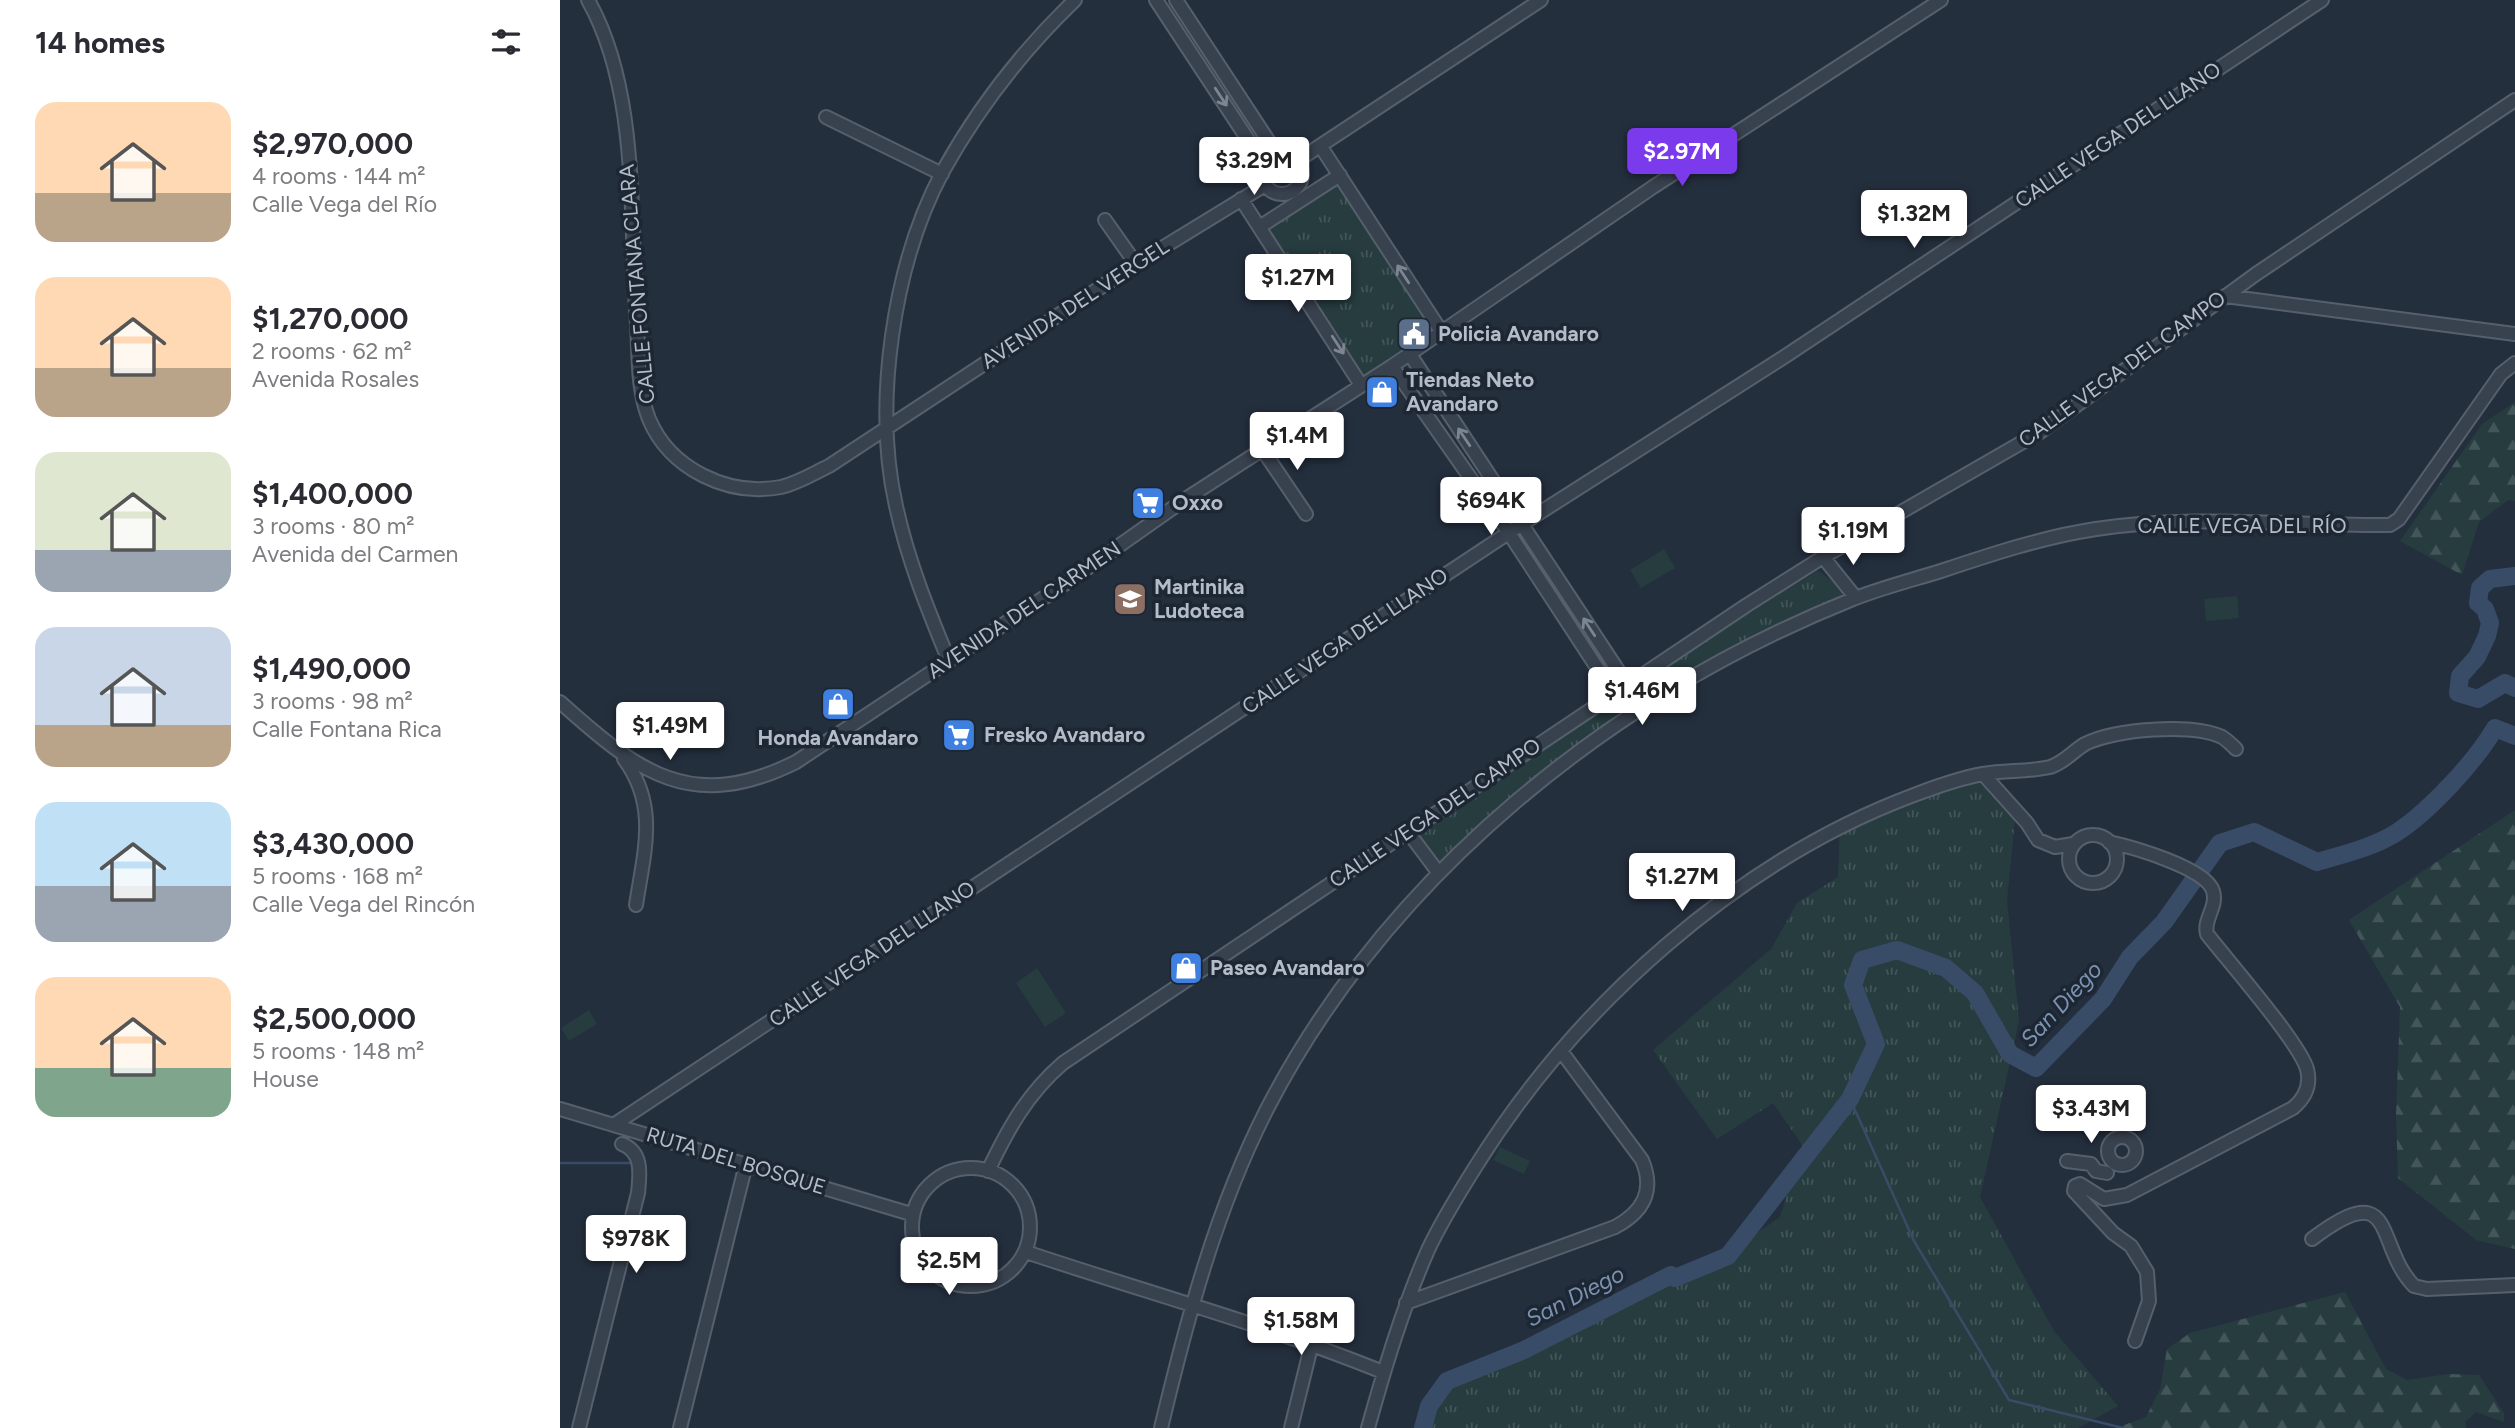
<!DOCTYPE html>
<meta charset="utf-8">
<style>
body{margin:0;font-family:Figtree,sans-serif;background:#f2f2f3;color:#2b2b33;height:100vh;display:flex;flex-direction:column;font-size:26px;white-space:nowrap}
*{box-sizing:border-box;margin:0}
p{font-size:23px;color:#7c7c81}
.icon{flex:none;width:38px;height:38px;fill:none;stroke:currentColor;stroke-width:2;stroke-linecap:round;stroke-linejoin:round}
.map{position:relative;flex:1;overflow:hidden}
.side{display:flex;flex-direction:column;background:#fff;width:560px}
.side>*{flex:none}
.price{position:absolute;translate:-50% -60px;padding:0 16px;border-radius:7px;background:#fff;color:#222;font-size:23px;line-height:46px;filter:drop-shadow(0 2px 4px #0008)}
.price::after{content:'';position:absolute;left:50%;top:42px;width:21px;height:16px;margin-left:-10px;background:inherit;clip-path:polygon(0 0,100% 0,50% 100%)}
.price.on{background:#7c3aed;color:#fff}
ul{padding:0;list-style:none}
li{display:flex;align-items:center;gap:21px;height:175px;padding:0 35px}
li span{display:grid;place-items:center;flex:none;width:196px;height:140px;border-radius:21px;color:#555}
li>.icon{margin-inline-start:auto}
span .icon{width:84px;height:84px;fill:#fffc;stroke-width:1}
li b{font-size:30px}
h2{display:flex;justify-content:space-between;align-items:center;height:84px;padding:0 35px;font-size:30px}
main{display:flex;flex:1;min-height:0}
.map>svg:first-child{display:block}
.grass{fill:url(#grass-tufts)}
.forest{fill:url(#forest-firs)}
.garden{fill:#263c3f}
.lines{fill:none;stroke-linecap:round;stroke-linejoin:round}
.stream{stroke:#394c67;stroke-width:2.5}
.river{stroke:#394c67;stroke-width:18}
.minor-casing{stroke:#565f6c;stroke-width:16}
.minor{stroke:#38414e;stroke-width:12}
.oneway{stroke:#7c8592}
.labels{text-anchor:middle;stroke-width:7;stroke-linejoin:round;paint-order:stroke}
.street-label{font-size:21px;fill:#b4bcc9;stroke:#1d2633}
.poi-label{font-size:21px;font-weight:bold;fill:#b4bcc9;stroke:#1d2633;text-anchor:start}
.water-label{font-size:23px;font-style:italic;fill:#7c92b1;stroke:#1d2633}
</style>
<main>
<section class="side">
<h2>14 homes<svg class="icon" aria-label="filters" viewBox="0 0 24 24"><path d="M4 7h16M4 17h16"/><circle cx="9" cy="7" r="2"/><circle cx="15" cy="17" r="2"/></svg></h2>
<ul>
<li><span style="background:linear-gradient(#ffd9b3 65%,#b9a48a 0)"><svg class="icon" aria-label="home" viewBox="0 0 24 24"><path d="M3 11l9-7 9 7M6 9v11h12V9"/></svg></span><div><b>$2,970,000</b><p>4 rooms · 144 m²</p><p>Calle Vega del Río</p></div></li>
<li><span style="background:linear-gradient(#ffd9b3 65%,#b9a48a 0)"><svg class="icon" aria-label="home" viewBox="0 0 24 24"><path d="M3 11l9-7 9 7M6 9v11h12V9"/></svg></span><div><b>$1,270,000</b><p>2 rooms · 62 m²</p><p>Avenida Rosales</p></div></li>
<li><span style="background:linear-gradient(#dfe7d0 70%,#9aa5b1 0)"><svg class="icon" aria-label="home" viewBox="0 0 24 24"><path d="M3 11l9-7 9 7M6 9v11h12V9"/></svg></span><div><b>$1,400,000</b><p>3 rooms · 80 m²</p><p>Avenida del Carmen</p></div></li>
<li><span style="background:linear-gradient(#c9d6e8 70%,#b9a48a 0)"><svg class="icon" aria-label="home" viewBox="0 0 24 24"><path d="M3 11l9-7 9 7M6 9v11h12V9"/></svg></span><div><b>$1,490,000</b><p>3 rooms · 98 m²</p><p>Calle Fontana Rica</p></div></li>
<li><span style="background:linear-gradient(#bfe0f5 60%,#9aa5b1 0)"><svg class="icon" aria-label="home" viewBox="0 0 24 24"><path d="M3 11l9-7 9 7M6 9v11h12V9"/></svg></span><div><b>$3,430,000</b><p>5 rooms · 168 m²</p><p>Calle Vega del Rincón</p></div></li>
<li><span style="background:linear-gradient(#ffd9b3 65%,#7fa58c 0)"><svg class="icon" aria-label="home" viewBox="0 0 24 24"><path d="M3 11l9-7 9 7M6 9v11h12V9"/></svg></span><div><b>$2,500,000</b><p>5 rooms · 148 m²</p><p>House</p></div></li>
</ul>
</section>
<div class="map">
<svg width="1955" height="1428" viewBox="0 0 1955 1428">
<defs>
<pattern id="grass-tufts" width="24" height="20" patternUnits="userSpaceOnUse" patternTransform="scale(1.75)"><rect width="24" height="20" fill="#263c3f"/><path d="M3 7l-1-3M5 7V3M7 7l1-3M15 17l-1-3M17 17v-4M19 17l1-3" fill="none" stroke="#435659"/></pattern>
<pattern id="forest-firs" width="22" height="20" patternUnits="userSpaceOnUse" patternTransform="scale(1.75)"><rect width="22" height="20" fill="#263c3f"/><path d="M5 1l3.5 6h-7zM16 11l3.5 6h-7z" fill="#435659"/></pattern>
</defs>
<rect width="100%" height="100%" fill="#242f3e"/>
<path class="grass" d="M781,179L876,329L801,378L705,230Z
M1258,571L1293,596L1107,688L878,869L851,832L1189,612Z
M1424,780L1455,818L1447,901L1459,1021L1420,1197L1494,1331L1558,1406L1518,1428H860L865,1405L885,1379L964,1347L1113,1272L1116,1275L1167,1254L1220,1217L1243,1146L1213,1103L1157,1139L1093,1050L1211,949L1237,903L1278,877L1280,824Z"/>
<path class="forest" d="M1955,402V501L1948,500L1919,522L1902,575L1840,541L1922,424Z
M1955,810V1249L1916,1240L1838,1178L1836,1115L1840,1007L1789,920Z
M1785,1292L1826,1369L1847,1380L1889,1374L1919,1375L1944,1413V1422L1916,1412L1905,1422L1906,1428H1556L1586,1417L1600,1389L1607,1349L1630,1333Z"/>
<path class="garden" d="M1104,549L1115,568L1081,588L1070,570Z
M1677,596L1679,618L1646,621L1644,599Z
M477,968L506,1013L485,1027L456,983Z
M29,1010L37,1024L9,1041L1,1028Z
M940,1147L970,1161L964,1174L933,1160Z"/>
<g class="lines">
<path class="stream" d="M1290,1099L1354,1241L1449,1400L1563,1428
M0,1163H74"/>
<path class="river" d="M1955,576L1930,579L1920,588L1918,603L1925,609L1930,623L1927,636L1917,657L1900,676L1898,693L1918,699L1945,683L1955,688
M863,1428L869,1406L887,1381L964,1350L1111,1275L1115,1278L1168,1256L1290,1099L1316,1044L1293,985L1302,960L1337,950L1386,968L1415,993L1450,1054L1476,1068L1543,999L1570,957L1604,922L1660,843L1694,832L1757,862C1784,854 1815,847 1839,831C1871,809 1915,762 1935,728L1955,736"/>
<g class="minor-casing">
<path id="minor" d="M28,0C80,92 69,220 77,324C79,355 77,389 89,419C110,469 168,497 221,487C238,483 254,473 269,466L576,264L705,185
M596,0L704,164
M616,0L717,154
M266,117L382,174
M761,147L881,331
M702 174a20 20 0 1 1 40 0a20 20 0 1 1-40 0Z
M737,161L981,0
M681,199L801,385
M545,220L576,264
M701,226L780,175
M1665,296L1955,334
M849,353L1067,684
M832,366L949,533L1053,692
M702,449L746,514
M1263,557L1296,598
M389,661C368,610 348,561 336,506C313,404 333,264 383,171C418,108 463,50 515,0
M0,702C78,772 131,814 236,762L509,581L624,500L832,366L1093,187L1381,0
M64,759C99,806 84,852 76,905
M1423,774L1467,823L1478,840L1495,847L1513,844
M848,832L878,872
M1509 859a24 24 0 1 1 48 0a24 24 0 1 1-48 0Z
M1549,842C1572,847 1646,868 1653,891C1658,907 1643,919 1647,934C1668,961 1739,1042 1747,1069C1751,1085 1745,1098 1733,1108L1567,1195L1544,1199L1520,1184L1515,1186L1514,1191L1553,1233L1571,1246L1587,1272L1589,1301L1575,1341
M0,1109L351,1214
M55,1124L962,524L1224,357L1762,0
M1548 1151a14 14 0 1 1 28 0a14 14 0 1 1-28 0Z
M1507,1161L1531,1164L1536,1171L1547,1173
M352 1227a59 59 0 1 1 118 0a59 59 0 1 1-118 0Z
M428,1171C448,1129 467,1094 503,1063L1187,605L1263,557L1480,432L1696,274L1955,100
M1752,1239C1838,1174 1814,1245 1854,1286L1867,1289L1955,1285
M466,1252C585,1292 707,1325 823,1372
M846,1303L1055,1227C1083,1212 1095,1191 1082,1160L1001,1051
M19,1428L78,1193C80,1174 83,1152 62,1144
M120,1428L186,1164
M601,1428C627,1319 656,1209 707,1109C828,875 1051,696 1293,599C1321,588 1352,580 1381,571C1432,554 1483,537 1536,529C1633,514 1733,526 1830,525L1839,519L1941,374L1955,363
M731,1428L752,1343
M808,1428C825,1367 843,1307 868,1250C882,1220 899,1193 916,1166C1015,1007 1177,861 1354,795C1375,787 1400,778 1423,774C1445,770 1468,772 1490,767C1504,763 1513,751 1525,744C1554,729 1632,723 1662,737C1667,740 1672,745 1676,749"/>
</g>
<use href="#minor" class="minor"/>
</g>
<defs><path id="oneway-shaft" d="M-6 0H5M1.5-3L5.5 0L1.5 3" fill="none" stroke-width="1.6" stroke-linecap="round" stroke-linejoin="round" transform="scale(1.75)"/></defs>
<g class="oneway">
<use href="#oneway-shaft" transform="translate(661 97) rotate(57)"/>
<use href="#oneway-shaft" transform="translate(843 274) rotate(-123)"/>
<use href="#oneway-shaft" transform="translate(778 345) rotate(57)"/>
<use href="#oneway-shaft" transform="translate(904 437) rotate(-124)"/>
<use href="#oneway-shaft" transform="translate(1029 627) rotate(-123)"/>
</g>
<defs>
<g id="civic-square" transform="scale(1.75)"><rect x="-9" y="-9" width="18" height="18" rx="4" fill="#5c6f8a" stroke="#1d2633"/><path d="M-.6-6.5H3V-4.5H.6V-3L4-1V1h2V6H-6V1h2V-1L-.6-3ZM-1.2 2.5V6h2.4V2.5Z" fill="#fff"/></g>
<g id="shop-square" transform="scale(1.75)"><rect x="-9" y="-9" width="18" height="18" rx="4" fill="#3f7fe0" stroke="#1d2633"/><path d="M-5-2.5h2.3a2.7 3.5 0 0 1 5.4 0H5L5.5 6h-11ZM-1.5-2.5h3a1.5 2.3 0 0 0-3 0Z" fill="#fff"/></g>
<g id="supermarket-square" transform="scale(1.75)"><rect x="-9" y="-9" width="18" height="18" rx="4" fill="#3f7fe0" stroke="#1d2633"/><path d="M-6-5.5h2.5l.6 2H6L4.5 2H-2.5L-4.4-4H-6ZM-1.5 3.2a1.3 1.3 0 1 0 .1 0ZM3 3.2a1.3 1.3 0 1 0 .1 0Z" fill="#fff"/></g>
<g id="school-square" transform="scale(1.75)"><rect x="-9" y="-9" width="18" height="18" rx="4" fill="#8d6e63" stroke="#1d2633"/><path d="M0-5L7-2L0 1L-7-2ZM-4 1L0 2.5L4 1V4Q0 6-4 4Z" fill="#fff"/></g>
</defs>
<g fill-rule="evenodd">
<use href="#civic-square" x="854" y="334"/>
<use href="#shop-square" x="822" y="392"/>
<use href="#supermarket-square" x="588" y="503"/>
<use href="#school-square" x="570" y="599"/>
<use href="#shop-square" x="278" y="704"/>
<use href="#supermarket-square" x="399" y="735"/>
<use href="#shop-square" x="626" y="968"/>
</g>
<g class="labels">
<g class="street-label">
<text transform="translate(1558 135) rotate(-34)" y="7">CALLE VEGA DEL LLANO</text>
<text transform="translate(77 284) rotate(-95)" y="7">CALLE FONTANA CLARA</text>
<text transform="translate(515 304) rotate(-33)" y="7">AVENIDA DEL VERGEL</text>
<text transform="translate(1562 369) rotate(-36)" y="7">CALLE VEGA DEL CAMPO</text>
<text x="1682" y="533">CALLE VEGA DEL RÍO</text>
<text transform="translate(464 610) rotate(-34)" y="7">AVENIDA DEL CARMEN</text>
<text transform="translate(785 641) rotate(-34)" y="7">CALLE VEGA DEL LLANO</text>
<text transform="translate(875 813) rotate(-34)" y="7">CALLE VEGA DEL CAMPO</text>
<text transform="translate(312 954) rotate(-34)" y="7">CALLE VEGA DEL LLANO</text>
<text transform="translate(176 1161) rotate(17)" y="7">RUTA DEL BOSQUE</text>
</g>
<g class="poi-label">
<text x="878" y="341">Policia Avandaro</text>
<text x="846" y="387">Tiendas Neto<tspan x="846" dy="24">Avandaro</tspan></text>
<text x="612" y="510">Oxxo</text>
<text x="594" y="594">Martinika<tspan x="594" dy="24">Ludoteca</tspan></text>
<text x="424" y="742">Fresko Avandaro</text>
<text x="278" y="745" text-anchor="middle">Honda Avandaro</text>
<text x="650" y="975">Paseo Avandaro</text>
</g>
<g class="water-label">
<text transform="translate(1501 1004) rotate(-47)" y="8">San Diego</text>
<text transform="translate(1015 1296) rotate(-27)" y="8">San Diego</text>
</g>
</g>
</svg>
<b class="price on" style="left:1122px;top:188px">$2.97M</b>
<b class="price" style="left:694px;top:197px">$3.29M</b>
<b class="price" style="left:1354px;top:250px">$1.32M</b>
<b class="price" style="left:738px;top:314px">$1.27M</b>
<b class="price" style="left:737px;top:472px">$1.4M</b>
<b class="price" style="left:931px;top:537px">$694K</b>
<b class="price" style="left:1293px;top:567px">$1.19M</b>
<b class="price" style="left:1082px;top:727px">$1.46M</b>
<b class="price" style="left:110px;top:762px">$1.49M</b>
<b class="price" style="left:1122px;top:913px">$1.27M</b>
<b class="price" style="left:1531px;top:1145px">$3.43M</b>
<b class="price" style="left:76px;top:1275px">$978K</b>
<b class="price" style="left:389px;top:1297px">$2.5M</b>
<b class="price" style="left:741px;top:1357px">$1.58M</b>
</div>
</main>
